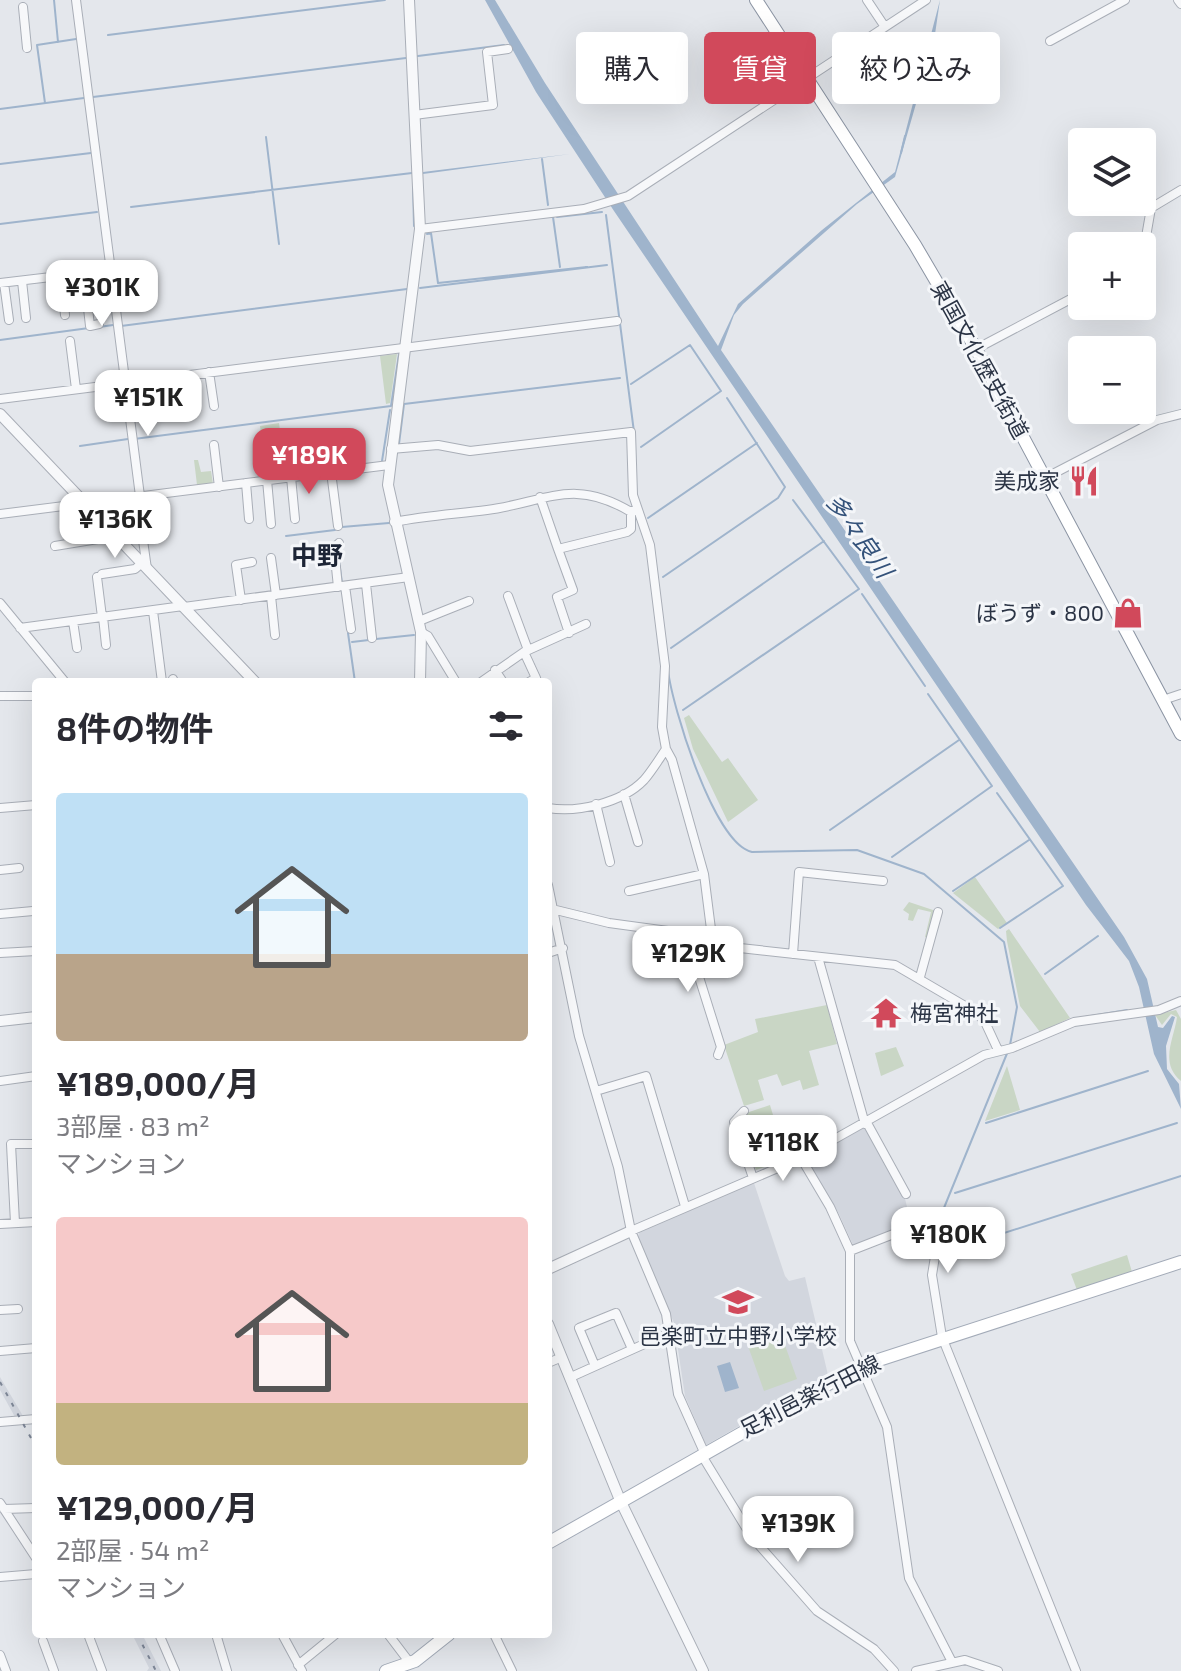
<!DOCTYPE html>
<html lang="ja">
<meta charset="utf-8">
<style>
body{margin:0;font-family:"Exo 2","Noto Sans JP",sans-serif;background:#f7f7f7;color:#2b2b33;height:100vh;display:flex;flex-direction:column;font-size:30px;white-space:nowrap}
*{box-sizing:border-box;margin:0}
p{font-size:26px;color:#7c7c81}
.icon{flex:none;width:44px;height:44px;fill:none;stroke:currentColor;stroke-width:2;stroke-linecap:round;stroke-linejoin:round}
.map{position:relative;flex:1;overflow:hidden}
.side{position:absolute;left:32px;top:678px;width:520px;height:960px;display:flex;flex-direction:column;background:#fff;border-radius:8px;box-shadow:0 8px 32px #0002}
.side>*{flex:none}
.guide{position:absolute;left:576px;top:32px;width:484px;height:72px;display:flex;gap:16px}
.buttons{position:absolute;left:1068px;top:128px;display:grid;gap:16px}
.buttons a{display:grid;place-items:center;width:88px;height:88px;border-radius:8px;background:#fff;box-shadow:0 8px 32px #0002;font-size:40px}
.price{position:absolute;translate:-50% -68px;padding:0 18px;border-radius:16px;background:#fff;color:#222;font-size:26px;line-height:52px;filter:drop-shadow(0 2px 4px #0008)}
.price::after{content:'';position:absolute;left:50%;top:48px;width:24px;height:18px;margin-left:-12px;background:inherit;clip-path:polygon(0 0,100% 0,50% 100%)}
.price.on{background:#d1495b;color:#fff}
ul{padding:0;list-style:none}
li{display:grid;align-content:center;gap:16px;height:424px;padding:0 24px}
li span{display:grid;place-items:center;height:248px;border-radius:8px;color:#555}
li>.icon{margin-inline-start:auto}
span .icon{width:144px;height:144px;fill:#fffc;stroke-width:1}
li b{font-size:34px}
h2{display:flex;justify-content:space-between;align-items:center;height:96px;padding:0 24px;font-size:34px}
.pill{padding:0 28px;border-radius:8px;background:#fff;box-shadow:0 8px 32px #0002;font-size:28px;line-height:72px}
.pill.on{background:#d1495b;color:#fff}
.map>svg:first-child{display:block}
.built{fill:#d2d6de}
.green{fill:#c9d6c5}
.water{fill:#9fb4cc}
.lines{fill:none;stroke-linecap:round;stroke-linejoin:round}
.stream{stroke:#9fb4cc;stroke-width:2}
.minor-casing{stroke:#a9aeb7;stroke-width:10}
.tertiary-casing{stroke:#a9aeb7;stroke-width:12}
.primary-casing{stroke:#a3abb8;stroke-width:14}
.trunk-casing{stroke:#8b94a3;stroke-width:14}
.minor{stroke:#f7f8fa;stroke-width:8}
.tertiary{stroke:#f7f8fa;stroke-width:10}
.primary{stroke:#fff;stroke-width:12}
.trunk{stroke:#fff;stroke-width:12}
.rail{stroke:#7d8696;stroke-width:2;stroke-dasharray:4 8;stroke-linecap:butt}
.labels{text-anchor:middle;stroke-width:6;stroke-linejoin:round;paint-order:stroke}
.street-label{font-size:22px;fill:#2b3445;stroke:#f4f6f9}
.poi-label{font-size:22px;fill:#2b3445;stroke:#f4f6f9;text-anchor:end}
.water-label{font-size:24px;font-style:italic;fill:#34527a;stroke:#f4f6f9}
.quarter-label{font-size:26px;font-weight:bold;fill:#1d2536;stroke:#f4f6f9}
</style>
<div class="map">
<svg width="1181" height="1671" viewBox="0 0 1181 1671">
<rect width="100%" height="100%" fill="#e4e7ec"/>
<path class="built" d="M867,1126L904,1194L911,1225L854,1247L839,1214L806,1160Z
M754,1183L785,1276L789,1281L805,1277L828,1375L706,1445L685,1396L674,1323L638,1237L640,1230Z
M0,1377L23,1416L15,1417L0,1390Z
M132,1634H142L161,1671H147L149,1668Z"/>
<path class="green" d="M397,354L390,403L386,404L380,356Z
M279,423L286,475L267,478L260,426Z
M194,460H198L201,472L211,471L213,484L197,485Z
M689,715L722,762L728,758L758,800L728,822L693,749L684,718Z
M975,877L1007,923L998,929L953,893Z
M909,902L936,911L928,938L925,937L931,912L918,909L913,921L908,920L909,914L903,910Z
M1009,929L1070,1018L1040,1032L1020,1006L1007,941L1006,931Z
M827,1005L837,1044L809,1051L819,1085L803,1090L800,1080L782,1086L777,1074L758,1080L764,1100L744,1106L724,1045L758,1032L755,1019Z
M1176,1010L1181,1019V1081C1159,1063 1174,1039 1177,1017L1171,1014L1162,1025L1155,1015Z
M896,1047L904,1066L881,1076L875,1053Z
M1007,1066L1020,1110L985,1121Z
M770,1105L773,1115L782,1121V1129L774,1134L783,1160L756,1170L739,1125L746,1113Z
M1127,1255L1132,1272L1077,1290L1071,1274Z
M781,1334L797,1379L764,1391L748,1346Z"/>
<path class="water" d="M485,0H495L545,83L718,346L738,304L822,230L895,172L940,0L934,41L895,177L857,204L743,304L734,315L721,350L1124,937L1147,979L1158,1027L1163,1028L1172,1016L1175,1017L1166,1046L1167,1069L1179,1084L1181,1109L1154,1054L1139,987L1129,961L1086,905L614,211L536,92Z
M570,154L423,174V172Z
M730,1362L739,1388L725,1392L717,1366Z"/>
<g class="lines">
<path class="stream" d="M54,0L58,42
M108,35L385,0
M418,56L504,45
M93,97L406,58
M45,103L37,45L76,39
M0,109L84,98
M266,137L279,244
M901,153L905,136
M542,159L548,205
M0,164L91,153
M413,185L414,226
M131,207L412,173
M606,215L634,432
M553,217L560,267
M557,217L602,212
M0,224L97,212
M427,234L431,233L438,283L587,267
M420,288L607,265
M121,326L407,289
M99,327L113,325
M0,340L89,328
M631,384L690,345L721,391L641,447
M134,439L391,406L399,354
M399,444L404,404L620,378
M80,446L128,439
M382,461L390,410
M648,518L757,443
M342,527L389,523
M286,536L335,530
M339,561L342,583
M663,577L778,498L785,487L727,398
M862,594L925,686
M348,633L355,682
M376,639L414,635
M352,642L369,640
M671,648L824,541
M668,670C672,706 714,844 752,852L857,850L924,874L1004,942L1017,1007L1010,1045
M683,710L859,589L793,500
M997,793L1063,886L1000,928
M830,830L959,740
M892,857L992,786L928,694
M953,891L1029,840
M1045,974L1098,936
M1085,1017L1127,1010
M986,1123L1148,1071
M955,1193L1177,1123
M937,1225L1008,1051
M939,1254L1181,1176"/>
<g class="minor-casing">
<path id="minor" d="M76,0L140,496
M867,0L885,27
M1178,0L1181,4
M23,7L27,48
M1050,41L1125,0
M414,115L493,105L487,52L508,49
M420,229L584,209L628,196L926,0
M1142,260L1151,208L1181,190
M84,273L90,326L99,324
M61,276L65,315
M22,281L26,318
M0,283L110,270
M4,283L9,320
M88,304L114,301
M70,341L76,389
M976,349L1082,293
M209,372L214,406
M0,399L617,321
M214,445L219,487
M391,449L438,445L470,451L631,432L633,495L650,545L665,666L662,727L666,749C659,759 652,771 644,780C622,803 577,813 548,808
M331,472L338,526
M291,477L295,519
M1045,478L1157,420L1181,414
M267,480L271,524
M246,483L249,519
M137,497L147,569
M540,497L558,549
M0,514L389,465
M394,522C425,516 456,514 487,510C546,502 573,477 631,512L636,509
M55,546L116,536
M271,558L276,595
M102,574L135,569L142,563
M97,577L102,617
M366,584L372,638
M345,586L351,629
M338,587L334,548L339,543
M271,596L275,635
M508,596L528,650
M241,600L236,565L252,562
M0,603L65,682
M184,607L409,577
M153,611L162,682
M103,617L106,645
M73,621L77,648
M419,621L469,601
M20,628L183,606
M421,632L428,636L456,682
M569,633L557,597L573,590L558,549L627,532L631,529V512
M524,652L536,678L529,682
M495,670L503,682
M173,679L174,682
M481,682L524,652L586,624
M0,696H36
M1163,700L1181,694
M666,749L672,760L704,874L712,937
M624,794L638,842
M596,804L610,862
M0,808L36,805
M0,870L19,868
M548,885L579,1036L618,1167L631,1231L666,1314L678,1394L704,1452
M629,891L704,874
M556,910L609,923L712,937L740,948L895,965L977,1013L985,1022L998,1050
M0,914L33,911
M692,934L699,977L721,1047L718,1055
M0,953L36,951
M548,953L563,948
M793,954L799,872L883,881
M818,957L865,1124
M920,977L938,912
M0,1081L36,1076
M596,1091L646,1076L685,1206
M744,1111L734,1122L753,1178
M867,1123L906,1194
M782,1132L792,1162
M801,1158L830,1207L850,1251V1341L887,1427L909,1578L952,1662
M15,1223L11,1144H36
M0,1224L36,1222
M631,1231L801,1158L984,1055L1012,1048L1074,1022L1159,1010L1181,1001
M850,1251L914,1226L939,1232L932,1275L942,1337L1076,1671
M0,1310L18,1309
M0,1351L36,1348
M548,1363L562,1357
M595,1366L579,1328L616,1313L632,1349
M571,1377L671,1332
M0,1422L36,1419
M701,1454L751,1536L817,1611L874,1649L894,1671
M0,1503L36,1558
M4,1509L36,1508
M0,1577L36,1574
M88,1634L102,1671
M159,1634L175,1671
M216,1634L227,1671
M282,1634L302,1671
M388,1634L410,1663
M494,1634L512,1671
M43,1641L54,1671
M0,1655L6,1671
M298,1665L336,1634
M916,1671L965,1660L998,1671"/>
</g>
<g class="tertiary-casing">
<path id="tertiary" d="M409,0L420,229L388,485L421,632L420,682
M0,414L255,682
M0,1021L36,1017
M548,1269L631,1231
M548,1324L620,1500L703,1671"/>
</g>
<g class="primary-casing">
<path id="primary" d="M548,1543L860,1366L1181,1262
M386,1671L415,1661L449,1634"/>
</g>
<g class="trunk-casing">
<path id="trunk" d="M756,0L915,245L976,349L1181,734"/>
</g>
<use href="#minor" class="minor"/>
<use href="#tertiary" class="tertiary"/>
<use href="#primary" class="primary"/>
<use href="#trunk" class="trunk"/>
<path class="rail" d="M0,1382L36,1447
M137,1634L156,1671"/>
</g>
<defs>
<g id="restaurant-bare" transform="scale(2.4)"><path d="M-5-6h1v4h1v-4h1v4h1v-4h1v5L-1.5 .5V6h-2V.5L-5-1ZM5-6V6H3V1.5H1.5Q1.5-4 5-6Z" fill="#d1495b" stroke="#f4f6f9" stroke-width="2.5" paint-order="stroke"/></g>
<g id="shop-bare" transform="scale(2.4)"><path d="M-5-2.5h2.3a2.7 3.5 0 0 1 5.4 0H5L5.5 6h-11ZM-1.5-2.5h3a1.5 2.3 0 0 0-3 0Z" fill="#d1495b" stroke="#f4f6f9" stroke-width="2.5" paint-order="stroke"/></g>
<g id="temple-bare" transform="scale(2.4)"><path d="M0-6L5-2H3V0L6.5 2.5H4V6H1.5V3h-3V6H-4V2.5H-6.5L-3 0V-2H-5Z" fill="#d1495b" stroke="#f4f6f9" stroke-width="2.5" paint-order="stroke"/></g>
<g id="school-bare" transform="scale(2.4)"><path d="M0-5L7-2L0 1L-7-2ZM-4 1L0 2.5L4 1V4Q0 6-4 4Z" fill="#d1495b" stroke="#f4f6f9" stroke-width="2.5" paint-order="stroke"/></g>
</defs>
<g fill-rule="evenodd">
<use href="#restaurant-bare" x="1084" y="481"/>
<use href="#shop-bare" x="1128" y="613"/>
<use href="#temple-bare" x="886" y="1013"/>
<use href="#school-bare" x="738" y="1302"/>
</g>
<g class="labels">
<g class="street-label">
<text transform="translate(980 360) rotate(61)" y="8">東国文化歴史街道</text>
<text transform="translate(810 1396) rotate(-27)" y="8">足利邑楽行田線</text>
</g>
<g class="poi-label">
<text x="1060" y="489">美成家</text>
<text x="1104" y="621">ぼうず・800</text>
<text x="910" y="1021" text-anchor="start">梅宮神社</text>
<text x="738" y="1344" text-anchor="middle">邑楽町立中野小学校</text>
</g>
<g class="water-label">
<text transform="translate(859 536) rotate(55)" y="8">多々良川</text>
</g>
<g class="quarter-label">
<text x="317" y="565">中野</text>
</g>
</g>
</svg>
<div class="buttons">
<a><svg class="icon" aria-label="layers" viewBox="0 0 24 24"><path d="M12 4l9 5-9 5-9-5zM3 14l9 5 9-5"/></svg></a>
<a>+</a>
<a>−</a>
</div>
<b class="price" style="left:102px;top:328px">¥301K</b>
<b class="price" style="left:148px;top:438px">¥151K</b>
<b class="price on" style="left:309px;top:496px">¥189K</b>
<b class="price" style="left:115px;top:560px">¥136K</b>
<b class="price" style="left:688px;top:994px">¥129K</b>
<b class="price" style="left:783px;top:1183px">¥118K</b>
<b class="price" style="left:948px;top:1275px">¥180K</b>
<b class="price" style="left:798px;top:1564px">¥139K</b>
<div class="guide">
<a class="pill">購入</a>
<a class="pill on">賃貸</a>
<a class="pill">絞り込み</a>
</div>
<section class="side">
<h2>8件の物件<svg class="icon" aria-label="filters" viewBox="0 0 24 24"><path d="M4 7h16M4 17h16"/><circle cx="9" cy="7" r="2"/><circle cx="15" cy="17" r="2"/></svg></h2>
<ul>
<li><span style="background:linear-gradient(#bfe0f5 65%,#b9a48a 0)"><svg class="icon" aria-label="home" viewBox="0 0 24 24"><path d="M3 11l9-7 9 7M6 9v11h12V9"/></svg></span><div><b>¥189,000/月</b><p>3部屋 · 83 m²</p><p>マンション</p></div></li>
<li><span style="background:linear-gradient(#f6c9c9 75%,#c2b280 0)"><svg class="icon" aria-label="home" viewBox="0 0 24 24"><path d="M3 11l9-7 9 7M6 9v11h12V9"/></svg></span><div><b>¥129,000/月</b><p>2部屋 · 54 m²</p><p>マンション</p></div></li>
</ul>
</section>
</div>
